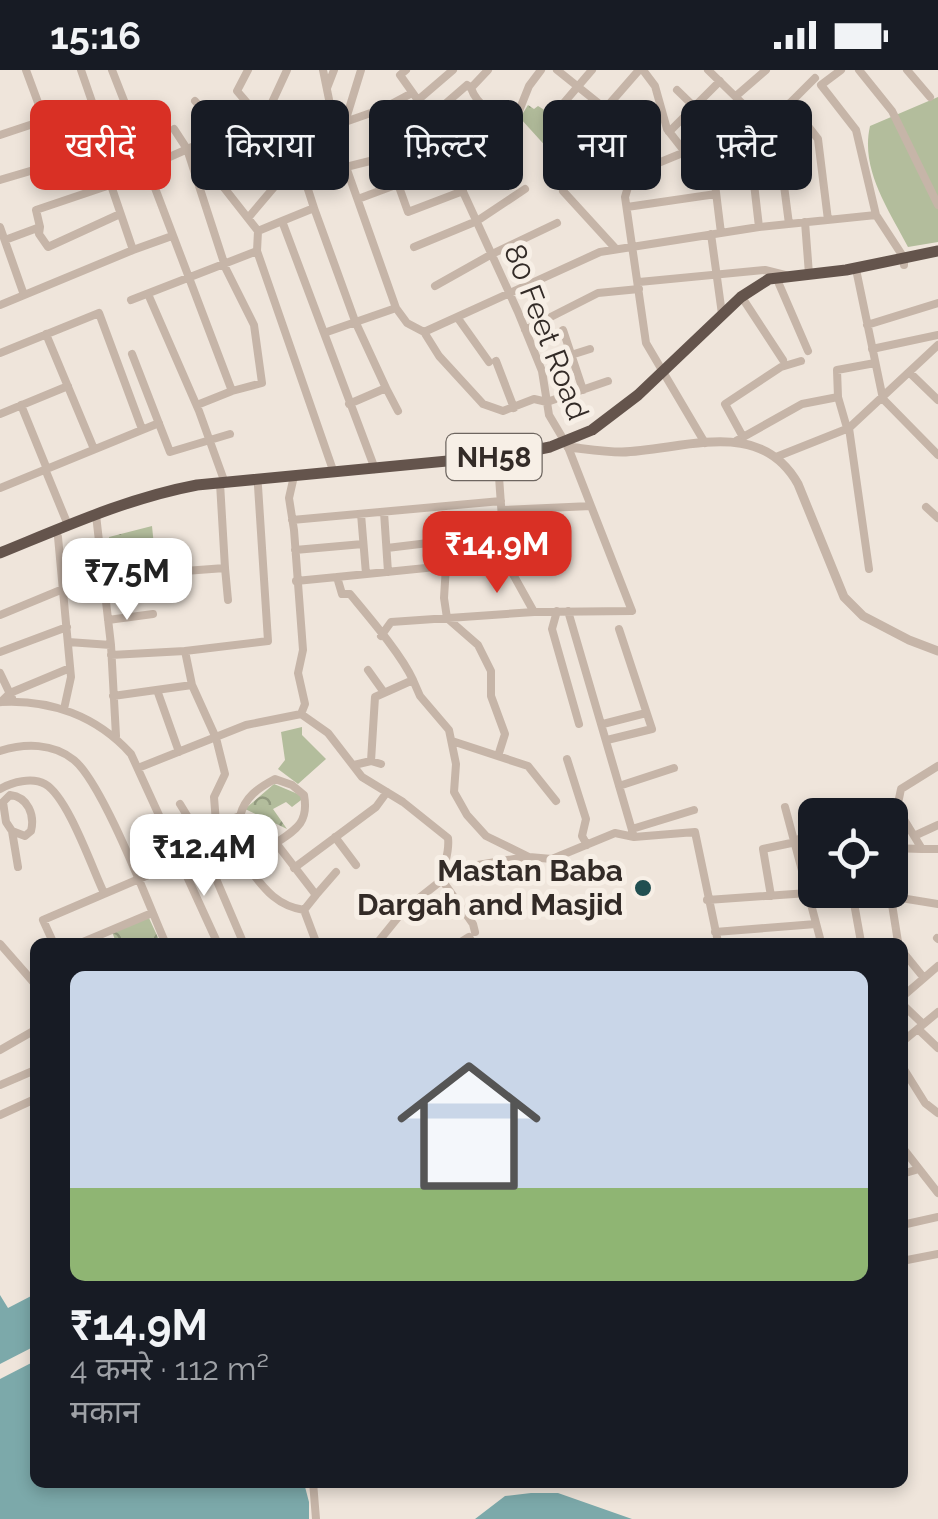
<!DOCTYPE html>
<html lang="hi">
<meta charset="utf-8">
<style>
body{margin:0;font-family:Raleway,"Noto Sans Devanagari",sans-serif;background:#242831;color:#f1f3f6;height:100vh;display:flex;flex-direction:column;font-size:38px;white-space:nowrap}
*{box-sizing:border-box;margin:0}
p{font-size:32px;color:#9ea1a6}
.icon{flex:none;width:55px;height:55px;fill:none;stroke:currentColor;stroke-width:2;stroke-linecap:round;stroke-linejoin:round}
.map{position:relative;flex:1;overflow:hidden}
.sheet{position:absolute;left:30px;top:868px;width:878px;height:550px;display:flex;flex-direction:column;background:#171b24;border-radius:15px;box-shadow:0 5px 15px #0003}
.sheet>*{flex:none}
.top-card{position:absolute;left:30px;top:30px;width:880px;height:90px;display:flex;gap:20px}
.buttons{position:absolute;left:798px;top:728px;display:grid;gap:20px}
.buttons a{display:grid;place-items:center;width:110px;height:110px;border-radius:15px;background:#171b24;box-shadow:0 5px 15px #0003;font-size:50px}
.price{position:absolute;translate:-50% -85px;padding:0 22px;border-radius:20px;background:#fff;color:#222;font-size:32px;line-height:65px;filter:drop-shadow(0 2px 5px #0008)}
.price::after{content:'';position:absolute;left:50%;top:60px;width:30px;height:22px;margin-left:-15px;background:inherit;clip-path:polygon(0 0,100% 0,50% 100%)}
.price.current{background:#d93025;color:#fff}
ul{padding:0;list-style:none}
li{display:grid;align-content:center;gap:20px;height:530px;padding:0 40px}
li+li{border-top:2px solid #363941}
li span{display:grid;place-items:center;height:310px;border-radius:15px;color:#555}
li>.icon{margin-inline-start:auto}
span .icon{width:180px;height:180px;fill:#fffc;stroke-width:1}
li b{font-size:42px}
.chip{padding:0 35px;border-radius:15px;background:#171b24;box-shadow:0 5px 15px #0003;font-size:35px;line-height:90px}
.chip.current{background:#d93025;color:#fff}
.status{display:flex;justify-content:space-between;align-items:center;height:70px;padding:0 50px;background:#171b24;direction:ltr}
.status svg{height:28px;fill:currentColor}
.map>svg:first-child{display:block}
.grass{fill:#b3bd9c}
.forest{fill:url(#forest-crowns)}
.water{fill:#7ca9aa}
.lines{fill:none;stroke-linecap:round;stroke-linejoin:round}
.minor{stroke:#c6b5a8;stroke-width:8}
.tertiary{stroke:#c6b5a8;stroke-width:9}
.trunk{stroke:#64544c;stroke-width:11}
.poi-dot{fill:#214f51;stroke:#f7efe6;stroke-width:4}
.labels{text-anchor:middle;stroke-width:10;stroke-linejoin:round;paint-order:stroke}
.shield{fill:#f7efe6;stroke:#6e6660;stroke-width:2.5}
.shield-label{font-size:28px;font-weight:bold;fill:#332b27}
.street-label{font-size:30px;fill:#332b27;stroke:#f7efe6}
.poi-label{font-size:30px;font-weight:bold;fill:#332b27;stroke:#f7efe6;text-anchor:end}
</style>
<div class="status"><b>15:16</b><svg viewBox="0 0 49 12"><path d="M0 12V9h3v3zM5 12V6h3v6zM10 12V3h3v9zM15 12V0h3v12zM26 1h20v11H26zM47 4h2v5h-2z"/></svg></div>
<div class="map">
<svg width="938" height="1449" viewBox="0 0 938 1449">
<defs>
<pattern id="forest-crowns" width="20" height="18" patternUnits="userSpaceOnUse" patternTransform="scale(2.5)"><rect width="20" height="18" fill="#b3bd9c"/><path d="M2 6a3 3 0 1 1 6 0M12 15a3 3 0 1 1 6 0" fill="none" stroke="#929a7f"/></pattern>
</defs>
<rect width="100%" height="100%" fill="#efe5db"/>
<path class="grass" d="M938,27V172L908,177C889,140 860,100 870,56Z
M302,657V665L326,689L298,714L278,699L285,690L281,662Z
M237,751L267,772L246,785L222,792L213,760Z"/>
<path class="forest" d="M528,35L534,39L538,36L551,44L569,67L550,81L520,48Z
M152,456L156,496L151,500L111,503L108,492L109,467Z
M274,714L305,727L292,737L286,732L273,739L287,759L245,739Z
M149,848L160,872H116L112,862Z"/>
<path class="water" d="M35,1224V1276L0,1294V1225L8,1238Z
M35,1291V1412L304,1413L309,1432V1449H0V1309Z
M531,1423H558L632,1449H475L505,1426Z"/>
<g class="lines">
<path class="minor" d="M26,0L60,92
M81,0L108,78
M112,0L139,69
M323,0L334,54
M361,0L345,52L382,39L412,23
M406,0L400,5L427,43L518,242L542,301L549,345L568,377L632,541L534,542
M557,0L612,44L644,107L628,117L625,127L646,273L705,373
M643,0L655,16L667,59L685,82
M708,0L745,36L759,157
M841,0L821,15L856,60L876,145
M859,0L892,41L938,135
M907,0L930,27
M327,18L334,0
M471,18C477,36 497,47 513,55
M677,20L752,93
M736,26L766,0
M418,30L453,0
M195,31L247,91
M790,33L818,69L828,150
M556,42L592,0
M429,48L467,15L471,18L488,0
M263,52L287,0
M345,52L334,54V63L396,238L324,263L375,399
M174,59L187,79L226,199L254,255L262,313L232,321
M669,62L720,11
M0,65L45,50
M577,71L639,0
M386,87L398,114
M346,97L386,87L434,61
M641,100L685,82L714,106L721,163
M457,108L507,71L529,16L541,0
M0,110L139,69L147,97
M224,118L272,62L237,21L248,0
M563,121L616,179
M358,129L398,114L408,142L463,121
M627,137L716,124
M314,138L355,251L386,318L349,334
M248,148L287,102
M805,152L809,204
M789,154L774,39L790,33L815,8
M0,157L24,225
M40,157L39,164L48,177L120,144
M258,161L257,181L334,403
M711,164L722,244
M5,170L40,157L36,140L110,115
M414,177L477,151L525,119
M133,180L172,166
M857,204L883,329L938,385
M639,212L765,200L785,205
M779,214L808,281
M435,216L492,184L557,153
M148,224L199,341L225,413
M131,230L257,181
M745,232L783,290
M0,235L133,180L99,80
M396,238L407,253L424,262L439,286L483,334L503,341L534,329L547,332L608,311
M457,247L489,292
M867,255L938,233
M525,260L598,223L639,219
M563,260L583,320
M424,262L600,182L759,157L876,145L904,188V195
M324,263L282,151L314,138L304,107L343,90
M46,264L94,379
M872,279L938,265
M0,283L99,243L142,359
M132,284L170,382L230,364
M571,285L590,279
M496,291L514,338
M910,303L938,330
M386,318L398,341
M838,327L837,300L875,293
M21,335L47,399
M197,335L232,321L147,97L192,77L258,161L282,151
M0,344L68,316
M849,358L869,499
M743,367L725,334L781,297L801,291
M736,371L802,334L838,327L847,358
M776,387L849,358L938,275
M45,399L68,455
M294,406L289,428L294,460L303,580L298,603L305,634L301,644
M220,413L225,498
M0,418L159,353
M926,437L938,448
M502,440L591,436
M384,442L388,502
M361,444L366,504
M96,445L111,575L116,666
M292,450L501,431
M58,467L71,607L64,639
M387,478L503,464
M295,480L363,474
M446,496L444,528L447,548L478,575L491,601V626L505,664L498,686
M104,507L225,498L228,530
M337,507L505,490
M296,511L337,507L342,524H350C369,547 401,584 413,610L375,627L371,691
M557,541L552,559L579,654
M568,541L634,767
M0,545L63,519
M108,550L153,544
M381,566L391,552L534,542L505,490L498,393
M68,572L111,575
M185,581L268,571L258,416
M0,582L67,557
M111,585L185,581L192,615
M368,600L383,621
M0,603L12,628
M413,610L420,626L449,660L456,694L454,722L467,745L486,766L529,787L552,789L615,763L634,767L695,762L718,872
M157,620L179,682
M113,626L192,615L216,668L225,704L214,727L216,753
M0,632C50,629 97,646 131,684L217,872
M1,632L10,623L70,598
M603,654L646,643
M607,670L652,659L619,559
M452,671L528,696L556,731
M0,681C25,673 53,673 74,690C103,714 148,833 165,872
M567,689L586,749L582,766L587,775
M354,695L371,691L381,694
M938,696L901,719L897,738L922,779H938
M138,698L246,655L301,644L328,663L362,707L403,732L448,768C450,784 443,794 442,810L404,840L378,872
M619,716L674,698
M0,719C12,712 32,707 45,714C68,727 92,798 104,823
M10,725C28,727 35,745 31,761L25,766L12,761L6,752L3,732Z
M180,734L197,762
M827,745L869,732L897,738
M240,746C245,727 258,718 275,709L292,715L304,725C309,752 297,759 276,773
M632,759L694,740
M12,761L18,797
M914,766L938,755
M335,767L356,795
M199,769L243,872
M890,778L922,779
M175,779L199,769L197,762L240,746L276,773L316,825L304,840L316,872
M242,790C261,813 272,835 304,840
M294,798L376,737L387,722
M442,801L526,787
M442,810L473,854L475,862
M852,820L938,834
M316,825L336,802
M771,826L763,779L796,772L815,755
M891,828L898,872
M707,830L808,823L785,737
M715,862L816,854
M937,868L938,869
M53,872L43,850L181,791
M83,872L152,843
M461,872L469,867L472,872
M821,872L808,823L852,822L861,872
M0,874L35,914
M902,881L924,908
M902,927L938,896
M902,934L923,954
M918,959L938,978
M902,972L938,942
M0,980L35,960
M902,996L925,1033L938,1043
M0,1015L35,1000
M0,1045L35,1029
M902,1077L938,1123
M902,1104L919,1099
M902,1155L938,1147
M902,1191L938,1184
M313,1412L316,1449"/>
<path class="tertiary" d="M568,377C586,379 604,382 622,382C684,380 760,346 798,414L844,527L863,546L909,570L938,581"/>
<path class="trunk" d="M0,483C64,457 128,428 197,415L511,385L550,377L592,360L638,325L741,227L769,209L846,200L938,181"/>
</g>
<circle class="poi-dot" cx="643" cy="818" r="10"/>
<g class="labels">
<rect class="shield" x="446.5" y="364" width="95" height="46" rx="8"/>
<g class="shield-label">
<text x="494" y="397">NH58</text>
</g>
<g class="street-label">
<text transform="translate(546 262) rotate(69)" y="10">80 Feet Road</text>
</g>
<g class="poi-label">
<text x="623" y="811">Mastan Baba<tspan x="623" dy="34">Dargah and Masjid</tspan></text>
</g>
</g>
</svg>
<div class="buttons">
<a><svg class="icon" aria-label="locate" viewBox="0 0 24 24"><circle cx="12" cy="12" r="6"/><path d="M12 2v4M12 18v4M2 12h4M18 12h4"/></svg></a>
</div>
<b class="price current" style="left:497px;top:526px">₹14.9M</b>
<b class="price" style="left:127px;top:553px">₹7.5M</b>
<b class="price" style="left:204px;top:829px">₹12.4M</b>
<div class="top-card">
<a class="chip current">खरीदें</a>
<a class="chip">किराया</a>
<a class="chip">फ़िल्टर</a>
<a class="chip">नया</a>
<a class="chip">फ़्लैट</a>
</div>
<section class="sheet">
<ul>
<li><span style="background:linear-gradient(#c9d6e8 70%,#8fb573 0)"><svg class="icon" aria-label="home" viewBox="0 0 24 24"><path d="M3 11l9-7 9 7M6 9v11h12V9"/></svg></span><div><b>₹14.9M</b><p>4 कमरे · 112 m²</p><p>मकान</p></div></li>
</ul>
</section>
</div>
